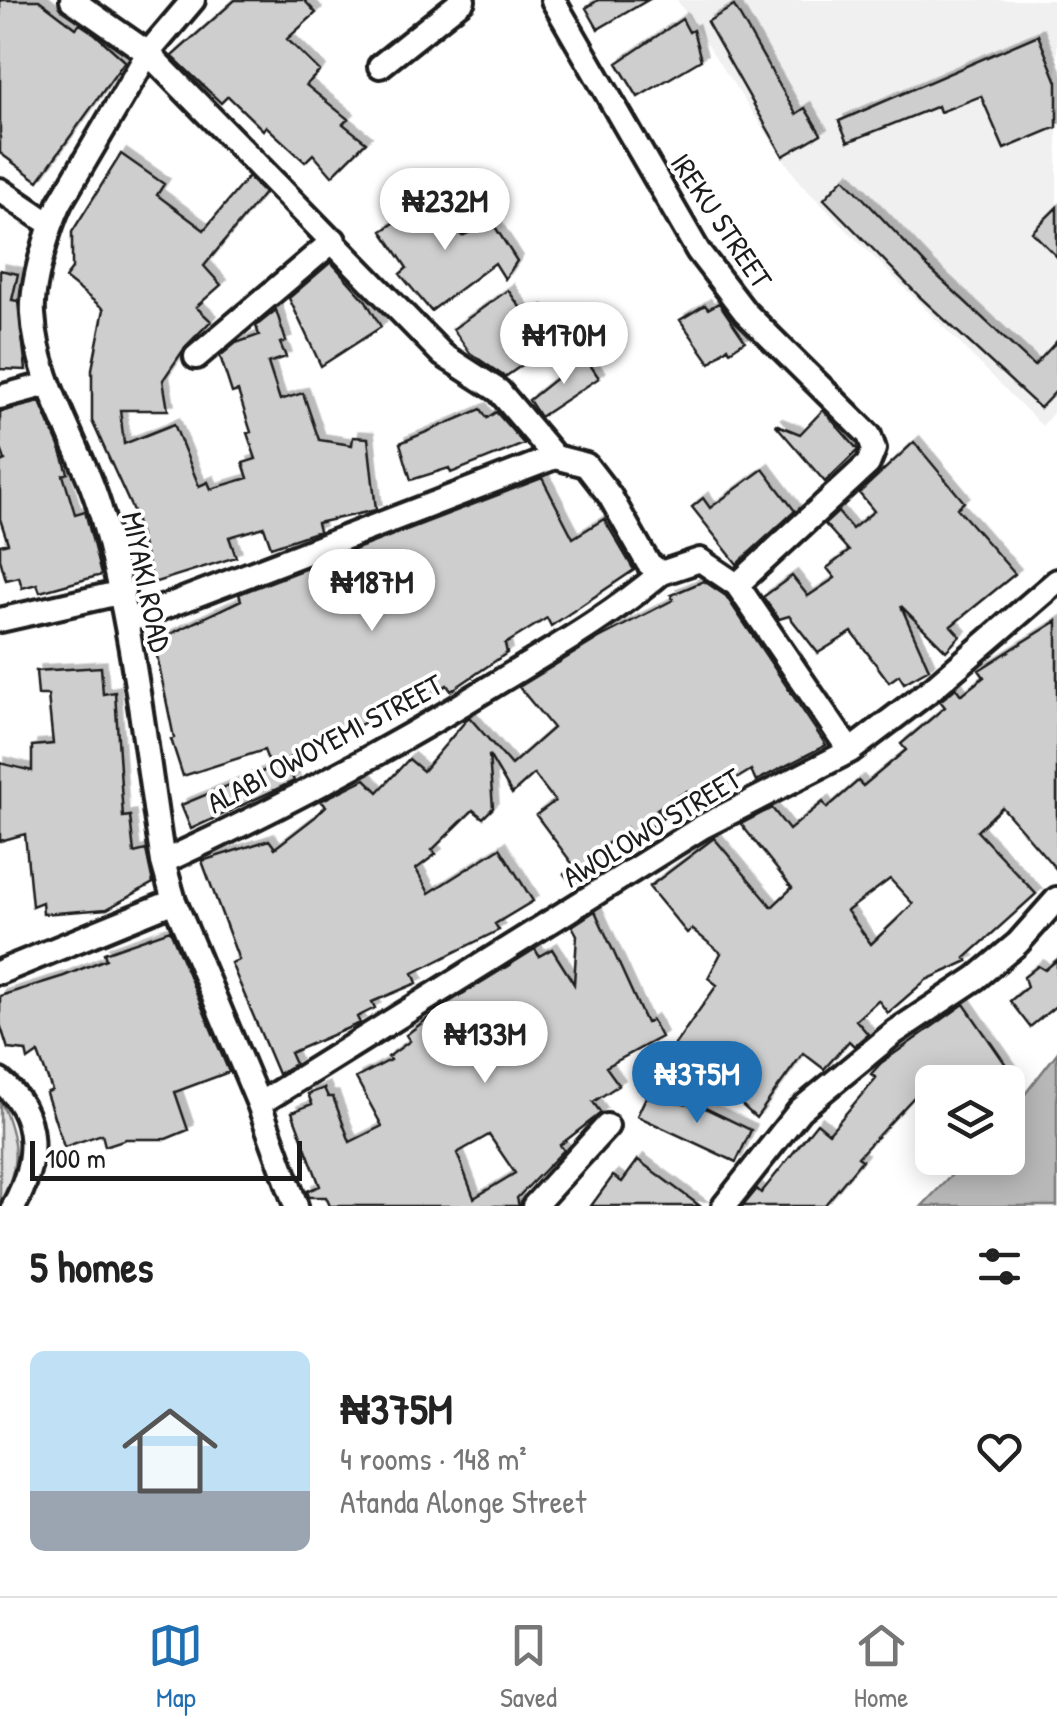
<!DOCTYPE html>
<meta charset="utf-8">
<style>
body{margin:0;font-family:"Patrick Hand",sans-serif;background:#f2f2f2;color:#222;height:100vh;display:flex;flex-direction:column;font-size:38px;white-space:nowrap}
*{box-sizing:border-box;margin:0}
p{font-size:32px;color:#767676}
.icon{flex:none;width:55px;height:55px;fill:none;stroke:currentColor;stroke-width:2;stroke-linecap:round;stroke-linejoin:round}
.map{position:relative;height:1206px;overflow:hidden}
.panel{display:flex;flex-direction:column;background:#fff;flex:1}
.panel>*{flex:none}
.controls{position:absolute;left:915px;top:1065px;display:grid;gap:20px}
.controls a{display:grid;place-items:center;width:110px;height:110px;border-radius:15px;background:#fff;box-shadow:0 5px 25px #0003;font-size:50px}
.scale{position:absolute;left:30px;bottom:25px;width:272px;box-sizing:border-box;padding-left:10px;border:5px solid #1c1c1c;border-top:0;font-size:28px;line-height:35px;white-space:nowrap;color:#1c1c1c;-webkit-text-stroke:8px #fff;paint-order:stroke}
.price{position:absolute;translate:-50% -85px;padding:0 22px;border-radius:35px;background:#fff;color:#222;font-size:32px;line-height:65px;filter:drop-shadow(0 2px 5px #0008)}
.price::after{content:'';position:absolute;left:50%;top:60px;width:30px;height:22px;margin-left:-15px;background:inherit;clip-path:polygon(0 0,100% 0,50% 100%)}
.price.on{background:#1f6fb2;color:#fff}
ul{padding:0;list-style:none}
li{display:flex;align-items:center;gap:30px;height:250px;padding:0 30px}
li span{display:grid;place-items:center;flex:none;width:280px;height:200px;border-radius:15px;color:#555}
li>.icon{margin-inline-start:auto}
span .icon{width:120px;height:120px;fill:#fffc;stroke-width:1}
li b{font-size:42px}
h2{display:flex;justify-content:space-between;align-items:center;height:120px;padding:0 30px;font-size:42px}
.menu{display:flex;justify-content:space-around;align-items:center;height:140px;border-top:2px solid #e0e0e0;background:#fff;font-size:28px;color:#767676}
.menu a{display:grid;justify-items:center;gap:5px}
.menu .on{color:#1f6fb2}
.map>svg:first-child{display:block}
.built{fill:#f0f0f0}
.green{fill:#e2e2e2;stroke:#7f7f7f;stroke-width:2.5}
.water{fill:#b8b8b8;stroke:#7a7a7a;stroke-width:2.5}
.building{fill:#cecece;stroke:#1c1c1c;stroke-width:2.5;fill-rule:evenodd;filter:url(#shadow)}
.lines{fill:none;stroke-linecap:round;stroke-linejoin:round}
.minor-casing{stroke:#1c1c1c;stroke-width:30}
.minor{stroke:#fff;stroke-width:22}
.labels{text-anchor:middle;stroke-width:8;stroke-linejoin:round;paint-order:stroke}
.street-label{font-size:30px;fill:#1c1c1c;stroke:#fff}
</style>
<div class="map">
<svg width="1057" height="1206" viewBox="0 0 1057 1206">
<defs>
<filter id="shadow"><feDropShadow dx="5.5" dy="-5.5" stdDeviation="0" flood-color="#0004"/></filter>
</defs>
<rect width="100%" height="100%" fill="#fff"/>
<filter id="ink" filterUnits="userSpaceOnUse"><feTurbulence type="fractalNoise" baseFrequency=".01" numOctaves="2"/><feDisplacementMap in="SourceGraphic" scale="20" xChannelSelector="R" yChannelSelector="G"/><feConvolveMatrix kernelMatrix="1 2 1 2 8 2 1 2 1" color-interpolation-filters="sRGB"/></filter>
<g filter="url(#ink)">
<path class="built" d="M677,0H1057V408L1042,426L800,183Z"/>
<path class="green" d="M0,1099C17,1138 22,1165 0,1203Z"/>
<path class="water" d="M1057,1053V1206H922L968,1158H1008V1116Z"/>
<path class="building" d="M0,0H39L76,28L80,24L95,34L125,61L38,181L0,153Z
M235,0H304L316,13L287,39L320,71L306,85L348,119L343,124L366,142L332,176L313,154L305,162L266,126L263,130L228,96L221,103L172,56Z
M598,0H648L598,29L586,8Z
M734,6L796,114L805,108L821,134L783,156L707,22Z
M682,19L689,32L693,30L701,60L638,97L617,63Z
M1038,35L1057,82V127L1004,149L981,96L940,112L938,106L848,142L839,121Z
M121,154L164,184L157,195L204,230L248,177L264,193L204,266L221,285L196,307L211,321L186,346L163,380L168,410H120L124,444L174,424L199,486L208,482L211,489L248,478L243,463L256,459L247,433L251,432L238,391L232,393L220,356L236,343L259,335L256,326L276,310L286,341L280,343L286,357L268,363L280,400L303,393L319,440L352,445L353,437L368,438L376,510L317,523L319,531L271,547L264,527L229,537L236,557L153,583L133,511L92,421V369L104,309L65,278L72,269V232Z
M844,178L929,268L1034,366L1057,341V390L1040,408L920,297L824,199Z
M430,199L444,221L449,218L462,236L492,222L517,261L505,279L495,263L431,311L400,274L407,268L382,231Z
M1057,207V257L1032,232Z
M331,262L366,301L381,327L321,366L289,298Z
M0,270L18,274L12,300L18,301L26,370L0,369Z
M508,290L527,317L537,310L561,338L505,377L470,353L453,329Z
M719,303L745,341L730,351L728,347L710,363L680,320L705,305L708,309Z
M584,356L599,378L540,417L529,400Z
M40,402L61,451L68,473L63,475L75,514L85,511L101,575L40,592L37,584L22,588L19,577L6,580L0,559V545L8,543L0,519V462L5,460L0,446V412Z
M481,409L487,418L496,412L524,444L451,473L449,468L411,480L400,443Z
M823,410L858,450L825,482L775,424L800,434Z
M914,442L964,502L957,508L1015,574L951,626L960,636L946,651L901,606L929,669L904,683L899,675L889,682L852,632L818,653L789,616L779,619L763,597L792,576L808,596L835,578L827,568L849,551L825,524L838,512L852,529L874,511L859,493Z
M763,469L795,511L737,564L692,507L703,498L710,508Z
M542,478L573,538L604,519L634,570L551,626L547,618L505,644L507,653L451,691L447,685L422,701L419,695L340,735L336,727L286,760L294,781L191,829L181,805L271,768L264,750L183,776L171,739L174,738L156,651L162,638L241,600L239,594Z
M704,581L726,596L826,745L756,781L751,770L695,804L687,791L657,809L663,818L635,839L627,828L588,859L594,867L573,885L564,874L574,866L536,815L555,801L534,774L512,794L489,755L493,808L483,818L473,810L432,850L436,854L416,869L429,893L500,848L533,901L495,924L499,930L413,973L417,983L372,1002L375,1008L357,1017L360,1023L290,1053L295,1064L278,1074L231,963L239,960L202,861L269,840L275,848L315,817L326,806L321,801L365,779L378,792L409,759L423,771L469,717L511,765L553,728L519,687L599,638L673,600L671,595Z
M1057,621V870L1002,807L977,831L1036,894L965,958L968,961L926,980L888,1013L878,1000L856,1020L868,1034L854,1046L849,1041L824,1069L803,1053L756,1118L693,1060L682,1076L661,1064L717,985L708,978L721,953L692,929L687,933L649,887L714,838L772,907L792,888L741,824L772,808L789,830L823,802L827,808L858,781L863,786L906,750L901,744L945,707L940,701L956,688L961,695L984,677L979,670ZM890,879L913,904L871,944L847,911Z
M101,667L103,694L115,692L123,817L130,816L134,853L146,850L153,883L107,909L43,914L42,902L32,906L25,834L0,841V763L32,771V746L53,744L48,695H38L36,671Z
M595,911L646,1023L652,1020L661,1037L606,1067L619,1085L593,1102L601,1113L560,1145L564,1150L517,1198L519,1206H330L326,1197H309L307,1191L320,1186L292,1112L312,1104L308,1094L324,1088L328,1097H333L350,1142L382,1126L356,1078L390,1060L388,1057L410,1041L406,1035L448,1003L535,949L539,956L552,949L574,984L577,935L572,926ZM489,1135L515,1173L474,1198L457,1153Z
M170,930L229,1072L175,1092L188,1130L166,1139H126L105,1146L102,1134L64,1147L46,1093L52,1090L38,1053L28,1060L26,1051L8,1049L0,1024V996L64,976L106,959L104,953Z
M1057,960V1005L1030,1027L1010,1001L1027,987L1024,977L1038,966L1045,970Z
M964,1004L1018,1082H928L858,1157L862,1160L824,1206H743L757,1189L761,1193L817,1123L829,1133L876,1078L871,1074L881,1063Z
M646,1097L701,1106L751,1130L736,1162L637,1116Z
M638,1160L700,1206H591L613,1176L622,1182Z"/>
<g class="lines">
<g class="minor-casing">
<path id="minor" d="M72,0L148,53L443,355L499,391L555,457L586,465L610,496L648,563L661,573L700,560L737,585L850,751
M193,0L148,53L60,203C48,229 31,285 33,314C37,386 83,447 102,516C133,629 145,746 163,862L174,901L259,1104L296,1206
M553,0L698,251L745,312L869,435L874,449L868,464L737,585
M380,66L463,0
M0,190L50,224
M196,357L334,240
M0,397L48,384
M0,620L123,592
M128,621L555,457
M163,862C281,808 392,748 502,680C558,646 612,615 661,573
M0,972L174,901
M0,1081C42,1115 37,1163 14,1206
M259,1104L702,827L850,751L933,688L1057,581
M534,1206L607,1126
M724,1206L800,1110L895,1032L976,978L1018,943L1057,899"/>
</g>
<use href="#minor" class="minor"/>
</g>
</g>
<g class="labels">
<g class="street-label">
<text transform="translate(721 221) rotate(56)" y="10">IREKU STREET</text>
<text transform="translate(146 582) rotate(78)" y="10">MIYAKI ROAD</text>
<text transform="translate(325 744) rotate(-28)" y="10">ALABI OWOYEMI STREET</text>
<text transform="translate(652 828) rotate(-31)" y="10">AWOLOWO STREET</text>
</g>
</g>
</svg>
<div class="controls">
<a><svg class="icon" aria-label="layers" viewBox="0 0 24 24"><path d="M12 4l9 5-9 5-9-5zM3 14l9 5 9-5"/></svg></a>
</div>
<div class="scale">100 m</div>
<b class="price" style="left:445px;top:253px">₦232M</b>
<b class="price" style="left:564px;top:387px">₦170M</b>
<b class="price" style="left:372px;top:634px">₦187M</b>
<b class="price" style="left:485px;top:1086px">₦133M</b>
<b class="price on" style="left:697px;top:1126px">₦375M</b>
</div>
<section class="panel">
<h2>5 homes<svg class="icon" aria-label="filters" viewBox="0 0 24 24"><path d="M4 7h16M4 17h16"/><circle cx="9" cy="7" r="2"/><circle cx="15" cy="17" r="2"/></svg></h2>
<ul>
<li><span style="background:linear-gradient(#bfe0f5 70%,#9aa5b1 0)"><svg class="icon" aria-label="home" viewBox="0 0 24 24"><path d="M3 11l9-7 9 7M6 9v11h12V9"/></svg></span><div><b>₦375M</b><p>4 rooms · 148 m²</p><p>Atanda Alonge Street</p></div><svg class="icon" aria-label="heart" viewBox="0 0 24 24"><path d="M12 20l-8-8c-3-5 5-10 8-4 3-6 11-1 8 4z"/></svg></li>
</ul>
</section>
<nav class="menu">
<a class="on"><svg class="icon" aria-label="map" viewBox="0 0 24 24"><path d="M3 6l6-2 6 2 6-2v14l-6 2-6-2-6 2zM9 4v14M15 6v14"/></svg>Map</a>
<a><svg class="icon" aria-label="saved" viewBox="0 0 24 24"><path d="M7 4h10v16l-5-4-5 4z"/></svg>Saved</a>
<a><svg class="icon" aria-label="home" viewBox="0 0 24 24"><path d="M3 11l9-7 9 7M6 9v11h12V9"/></svg>Home</a>
</nav>
